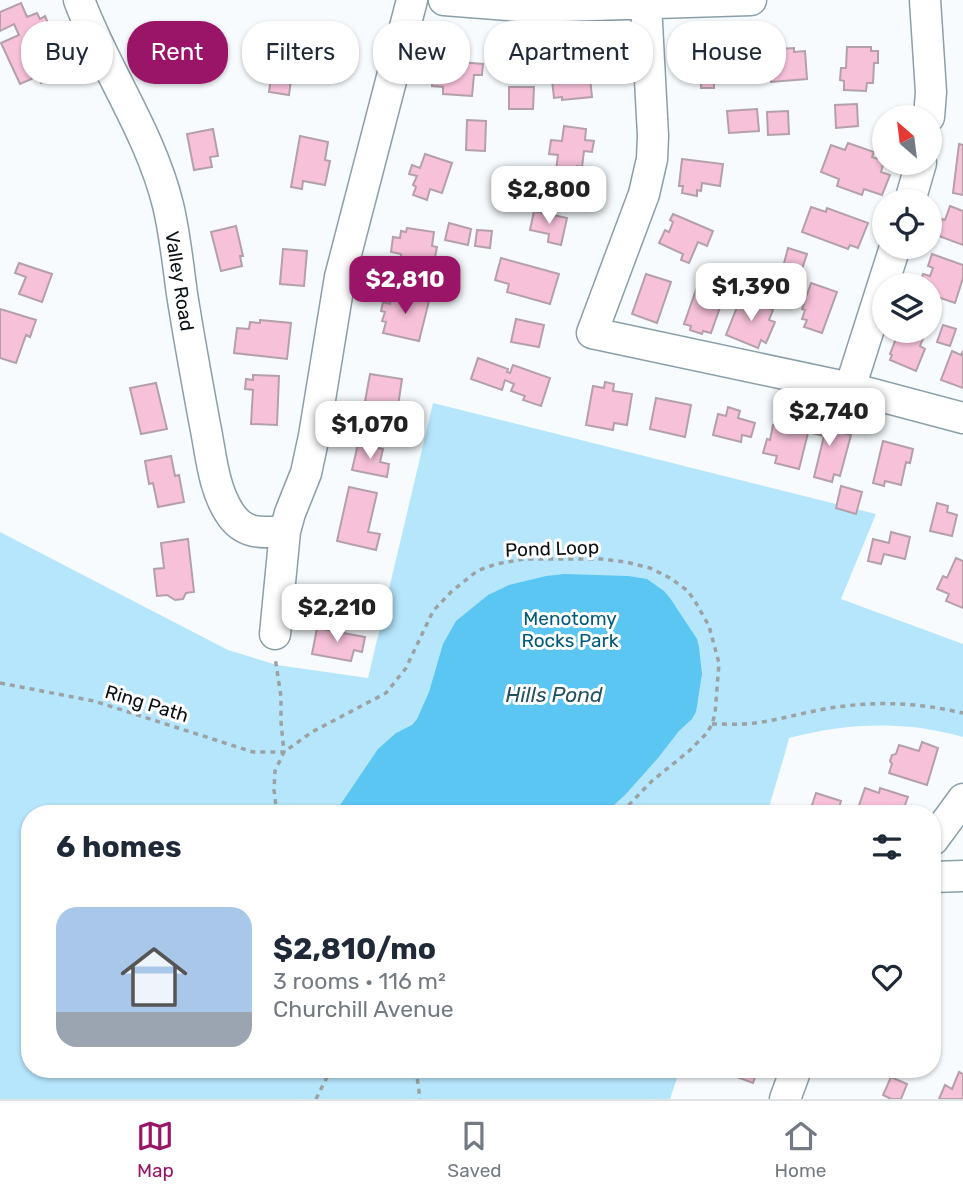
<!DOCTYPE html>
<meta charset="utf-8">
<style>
body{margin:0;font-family:Rubik,sans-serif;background:#f6f6f7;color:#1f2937;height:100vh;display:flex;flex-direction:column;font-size:26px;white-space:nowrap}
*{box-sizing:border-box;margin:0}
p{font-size:23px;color:#747a83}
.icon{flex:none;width:38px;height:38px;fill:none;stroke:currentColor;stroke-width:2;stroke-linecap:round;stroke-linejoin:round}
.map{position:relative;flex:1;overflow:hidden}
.panel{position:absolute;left:21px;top:805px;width:920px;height:273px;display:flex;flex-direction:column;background:#fff;border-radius:28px;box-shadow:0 2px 5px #0004}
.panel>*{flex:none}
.top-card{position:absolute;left:21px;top:21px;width:922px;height:63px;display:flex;gap:14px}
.needle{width:46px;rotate:332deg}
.buttons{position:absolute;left:872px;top:105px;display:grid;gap:14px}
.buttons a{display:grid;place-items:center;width:70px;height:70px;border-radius:50%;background:#fff;box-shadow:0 2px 5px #0004;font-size:35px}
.price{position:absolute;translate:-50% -60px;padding:0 16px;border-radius:14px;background:#fff;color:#222;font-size:23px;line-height:46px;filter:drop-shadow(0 2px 4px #0008)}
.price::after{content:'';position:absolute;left:50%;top:42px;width:21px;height:16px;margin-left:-10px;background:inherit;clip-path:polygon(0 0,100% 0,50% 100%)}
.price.active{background:#9a1467;color:#fff}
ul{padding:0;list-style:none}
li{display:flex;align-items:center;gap:21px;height:175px;padding:0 35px}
li span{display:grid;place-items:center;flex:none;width:196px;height:140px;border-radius:21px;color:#555}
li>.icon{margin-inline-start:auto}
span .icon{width:84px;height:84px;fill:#fffc;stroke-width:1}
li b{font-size:30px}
h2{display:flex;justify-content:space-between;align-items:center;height:84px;padding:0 35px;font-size:30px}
.tag{padding:0 24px;border-radius:28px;background:#fff;box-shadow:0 2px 5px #0004;font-size:24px;line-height:63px}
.tag.active{background:#9a1467;color:#fff}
.tab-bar{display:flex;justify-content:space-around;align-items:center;height:98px;border-top:2px solid #e0e1e3;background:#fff;font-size:19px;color:#747a83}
.tab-bar a{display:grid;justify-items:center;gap:4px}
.tab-bar .active{color:#9a1467}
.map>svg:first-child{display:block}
.green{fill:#b6e6fc}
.water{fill:#5cc6f2}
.building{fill:#f7c1da;stroke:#b4a0a9;stroke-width:2}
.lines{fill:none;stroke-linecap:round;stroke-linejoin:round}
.minor-casing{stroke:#8b9fa9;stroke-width:33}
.path{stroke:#9ca1a4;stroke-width:3.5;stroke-dasharray:5 5;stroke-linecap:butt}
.minor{stroke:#fff;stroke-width:30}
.labels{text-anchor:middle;stroke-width:6;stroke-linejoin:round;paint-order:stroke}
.street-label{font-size:19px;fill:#0a1115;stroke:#fff}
.park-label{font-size:19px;fill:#005c79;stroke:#fff}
.water-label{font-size:21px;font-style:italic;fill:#235062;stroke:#fff}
</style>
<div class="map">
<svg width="963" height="1099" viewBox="0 0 963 1099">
<rect width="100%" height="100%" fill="#f7fbfd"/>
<path class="green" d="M433,403L876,514L841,599L963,644V737C905,720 846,723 789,738L785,753L767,814H30V1069H680L670,1099H0V532L228,650L277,665L368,678Z"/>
<path class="water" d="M564,574L628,576L647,579L664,591L670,598L697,639L699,647L702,674L696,712L692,719L679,731L658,758L625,795L604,814H334L378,749L396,733L412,725L417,719L429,692L443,644L456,621L488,595L509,585L546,576Z"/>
<path class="building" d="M21,3L27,17L37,13L40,19L45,16L62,55L59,56L63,65L53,70L56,76L41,83L38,76L20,84L1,43L19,35L14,24L0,31V12Z
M177,27L216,32V37H222L220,59L215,58L214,63L193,60L192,65L183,64L184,60L162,57L165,34L176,35Z
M305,34L351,40L349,56H342L341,67L302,61Z
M693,44H727L728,80L714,81V88H701V75L678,76V58L689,57V53H693Z
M847,47H871V51H878V63H874L873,83H867L866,91L844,90V81L840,80L841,68H846Z
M794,48V52L805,51L807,79L771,82L769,53H778L777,49Z
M435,56L450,57L449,61L483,64L482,75H474L472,96L443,94V87L432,86Z
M588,59L592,97L562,100V97L554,98L552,80H549L548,67L553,66L552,62Z
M272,71L292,73L289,95L269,92Z
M509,87H534L533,109H509Z
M857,104L858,126L836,128L835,105Z
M757,109L759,131L729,133L727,111Z
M788,111L789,134L768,135L767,112Z
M467,120L486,121L485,151L466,150Z
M564,126L586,129L585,140L594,141L592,152L584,151L582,167L577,166L576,174L556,171L558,155L549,154L551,140L562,141Z
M213,129L218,156L210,157L212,167L194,170L187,134Z
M300,136L328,142L325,160L330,161L325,185L303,181L302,189L291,187Z
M848,143L874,152L872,157L884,161L881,172L890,175L882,195L864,189L862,195L837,186L839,179L821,172L831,145L845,150Z
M959,144L963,145V195L953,193Z
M425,154L452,163L442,193L430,189L427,200L413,195L416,187L413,185L417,176L409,174L412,165L420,168Z
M682,159L723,164L720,186L702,183L701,191L697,190V196L682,193L683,186H679Z
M950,206L963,211V245L936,235L942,219L945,220Z
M811,207L826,212L827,208L868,223L858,248L850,245L848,249L802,232Z
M534,211L567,218L561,245L548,242L549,234L530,230Z
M673,214L713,231L707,246L698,242L689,263L681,260L683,254L659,243L665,230L669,232L673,222L670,220Z
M449,223L471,229L468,245L445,240Z
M236,226L243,256H240L242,266L221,271L211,232Z
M407,228L434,232L432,246L437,247L435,257H439L437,270L420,268L421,262L401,259V254L391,252L393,237L400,238L401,231L406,232Z
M477,230L492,231L490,248L475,246Z
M788,248L807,254L801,272L783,267Z
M283,249L307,251L304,286L280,284Z
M932,254L963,265V278L955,303L929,294V285H919L923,274L930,276L933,268L928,266Z
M501,258L559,274L550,304L507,292L509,284L495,280Z
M19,263L52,274L42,302L19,294L26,277L15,273Z
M646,274L671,282L657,323L632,314Z
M811,283L837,292L822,333L804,327L807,320L802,319L805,310L802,309Z
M697,287L713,293L714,289L725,293L711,333L703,331L702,334L690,330L691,326L684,324Z
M392,292L429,301L419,341L383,333L386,322L382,321L385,312L381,311L383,302L390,304Z
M741,297L773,310L769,320L775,322L766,343L761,340L758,348L726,335Z
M0,309L36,320L30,337L26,335L16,363L0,358Z
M516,319L544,325L539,347L511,342Z
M260,320L291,323L287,359L234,353L237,328L249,329L250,322L260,323Z
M943,325L956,329L950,346L937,342Z
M899,331H926L920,346L925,349L916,371L890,360L892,355L890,354Z
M952,351L961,355L963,351V388L941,380Z
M478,358L508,369L507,372L510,373L513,365L550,378L541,406L523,400L525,396L511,391L514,384L505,380L502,390L471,379Z
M370,374L402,379L398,406H394L392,422L362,418Z
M253,375L279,376L277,425L251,424L253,390L245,389L246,379L253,380Z
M605,382L614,384L613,391L632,394L627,425L614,423L613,430L586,425L593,386L604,388Z
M156,383L167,429L141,434L130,388Z
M656,398L691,405L685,437L650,429Z
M728,407L740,411L738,418L755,423L751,437L742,435L741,442L713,435L718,414L726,416Z
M813,413L830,417L827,429L851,435L840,476L834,474L832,482L814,477L824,436L808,432Z
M788,419L799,422L797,430L808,433L799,469L775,463L777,456L763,453L767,439L770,440L773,425L786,427Z
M883,441L913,449L910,463L906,462L901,485L885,481L884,486L873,483Z
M358,444L383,449L380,462L389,464L387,477L352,470Z
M171,456L175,476L179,475L184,502L158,507L153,483L149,484L145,461Z
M841,486L862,492L856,514L836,508Z
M349,487L377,493L368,532L380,534L376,550L337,541Z
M937,503L948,506L947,512L957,515L952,536L930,531Z
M891,532L910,537L905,559L884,554L881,564L868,561L873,539L889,543Z
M188,539L194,592L186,593L183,599L175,600L167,595L157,596L154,569L164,568L161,543Z
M956,558L963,561V608L946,601L949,594L937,589L943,576L947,578Z
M317,628L365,637L362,652L354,650L351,661L312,654Z
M922,742L938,748L927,785L889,773L892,764L890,761L892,755L896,754L899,745L919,751Z
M865,788L879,793L880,788L908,797L903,810L898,809L896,814H856Z
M816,793L841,801L837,814H820L810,811Z
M724,1069H758L753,1083L723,1072Z
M959,1072L963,1074V1099H939L945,1085L952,1089Z
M891,1077L907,1084L901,1099H891L883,1095Z"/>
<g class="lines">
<g class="minor-casing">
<path id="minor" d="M79,0C105,70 150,132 168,205C175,234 178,265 182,294C189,338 197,382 205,425C211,454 213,487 229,512C243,535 261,533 285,531
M444,0L531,7L751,0
M925,0L931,92L929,117
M646,4L653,136L652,159L644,194L592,333L850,388L963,418
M910,201L921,163
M850,388L895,247
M275,634L285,531L290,513L306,473L314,436L340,277L412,0
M933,840L963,799
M933,877L963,876
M785,1099L796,1069"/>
</g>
<path class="path" d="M0,683L94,701L253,752H284L281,722V697L275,657
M712,724C726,724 741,725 755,723C785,719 815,709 845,706C885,701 924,704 963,713
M277,814L274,790L275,771L284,752L312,732L386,693L406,668L433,611L451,592L477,571L496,564L524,559H602L626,562L650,568L670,578L688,591L696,603L709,626L719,663L715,714L712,724L707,733L689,751L652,781L620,814
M416,1069L420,1099
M316,1099L331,1069"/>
<use href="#minor" class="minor"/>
</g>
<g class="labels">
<g class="street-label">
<text transform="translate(180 281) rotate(81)" y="7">Valley Road</text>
<text transform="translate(552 548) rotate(-2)" y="7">Pond Loop</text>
<text transform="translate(147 703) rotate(17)" y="7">Ring Path</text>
</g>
<g class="park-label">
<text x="570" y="625">Menotomy<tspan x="570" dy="22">Rocks Park</tspan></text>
</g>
<g class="water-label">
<text x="554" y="702">Hills Pond</text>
</g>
</g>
</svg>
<div class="buttons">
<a><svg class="needle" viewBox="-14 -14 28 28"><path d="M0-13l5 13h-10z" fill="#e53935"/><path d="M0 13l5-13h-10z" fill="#747a83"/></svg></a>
<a><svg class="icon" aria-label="locate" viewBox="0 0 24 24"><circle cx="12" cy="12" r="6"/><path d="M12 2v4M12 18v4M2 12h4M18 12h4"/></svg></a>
<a><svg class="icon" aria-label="layers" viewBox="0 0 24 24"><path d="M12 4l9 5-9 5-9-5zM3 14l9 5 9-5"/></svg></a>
</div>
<b class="price" style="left:549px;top:226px">$2,800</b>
<b class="price active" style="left:405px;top:316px">$2,810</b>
<b class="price" style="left:751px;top:323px">$1,390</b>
<b class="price" style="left:829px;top:448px">$2,740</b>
<b class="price" style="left:370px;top:461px">$1,070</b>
<b class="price" style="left:337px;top:644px">$2,210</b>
<div class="top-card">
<a class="tag">Buy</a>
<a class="tag active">Rent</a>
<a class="tag">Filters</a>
<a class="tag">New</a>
<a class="tag">Apartment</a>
<a class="tag">House</a>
</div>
<section class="panel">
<h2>6 homes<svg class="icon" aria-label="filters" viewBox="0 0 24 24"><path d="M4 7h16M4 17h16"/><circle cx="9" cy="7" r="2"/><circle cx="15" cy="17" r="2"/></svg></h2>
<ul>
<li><span style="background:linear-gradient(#a9c7e8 75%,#9aa5b1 0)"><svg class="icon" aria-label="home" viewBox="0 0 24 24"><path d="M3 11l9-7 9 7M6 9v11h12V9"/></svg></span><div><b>$2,810/mo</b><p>3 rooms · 116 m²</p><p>Churchill Avenue</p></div><svg class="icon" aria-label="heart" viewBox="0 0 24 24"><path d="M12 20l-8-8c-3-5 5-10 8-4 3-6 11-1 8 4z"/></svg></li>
</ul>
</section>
</div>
<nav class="tab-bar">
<a class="active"><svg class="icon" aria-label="map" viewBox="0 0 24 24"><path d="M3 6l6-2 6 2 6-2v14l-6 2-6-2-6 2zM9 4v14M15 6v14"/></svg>Map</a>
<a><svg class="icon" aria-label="saved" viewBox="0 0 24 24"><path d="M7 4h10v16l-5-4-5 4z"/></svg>Saved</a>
<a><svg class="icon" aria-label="home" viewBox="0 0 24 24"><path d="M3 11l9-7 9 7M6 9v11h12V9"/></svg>Home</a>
</nav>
